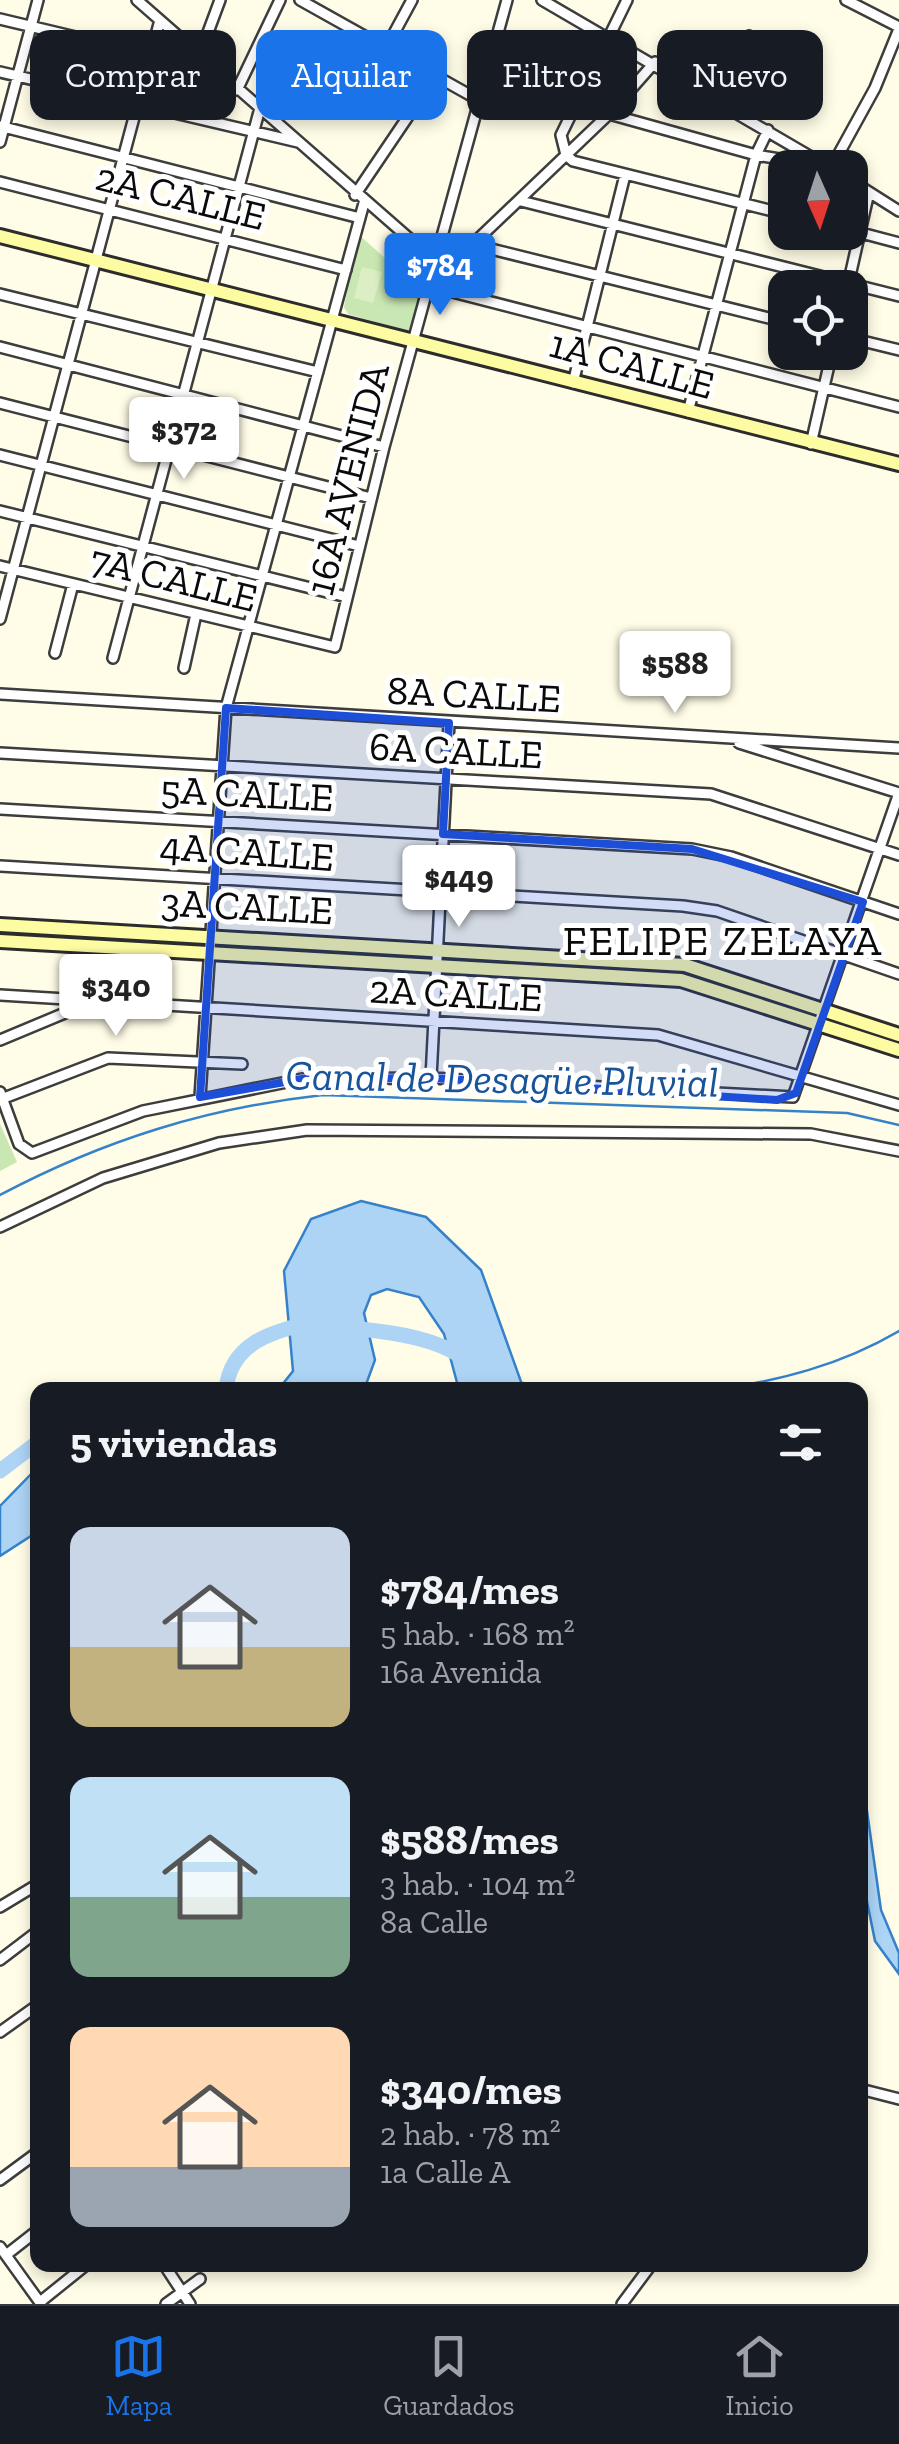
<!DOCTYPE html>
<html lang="es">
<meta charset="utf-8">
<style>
body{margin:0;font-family:"Zilla Slab",serif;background:#20242c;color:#f1f3f6;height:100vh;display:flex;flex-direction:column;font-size:38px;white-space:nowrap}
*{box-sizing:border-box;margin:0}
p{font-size:32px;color:#9ea1a6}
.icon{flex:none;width:55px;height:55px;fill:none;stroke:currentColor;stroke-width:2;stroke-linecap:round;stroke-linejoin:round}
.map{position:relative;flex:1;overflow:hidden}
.panel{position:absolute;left:30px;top:1382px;width:838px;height:890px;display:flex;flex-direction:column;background:#171b24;border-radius:20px;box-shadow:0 5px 15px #0003}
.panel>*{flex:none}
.guide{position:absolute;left:30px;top:30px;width:840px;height:90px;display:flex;gap:20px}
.needle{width:65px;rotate:177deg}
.fabs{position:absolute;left:768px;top:150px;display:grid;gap:20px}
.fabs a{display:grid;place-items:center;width:100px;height:100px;border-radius:20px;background:#171b24;box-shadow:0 5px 15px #0003;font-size:50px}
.price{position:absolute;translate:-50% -85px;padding:0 22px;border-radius:10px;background:#fff;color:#222;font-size:32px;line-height:65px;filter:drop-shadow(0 2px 5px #0008)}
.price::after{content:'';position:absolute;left:50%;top:60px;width:30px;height:22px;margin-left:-15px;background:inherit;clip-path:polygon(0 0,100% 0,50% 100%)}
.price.selected{background:#1a73e8;color:#fff}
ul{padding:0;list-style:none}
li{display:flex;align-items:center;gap:30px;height:250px;padding:0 40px}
li span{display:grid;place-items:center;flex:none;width:280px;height:200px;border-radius:20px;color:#555}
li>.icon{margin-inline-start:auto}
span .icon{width:120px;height:120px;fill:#fffc;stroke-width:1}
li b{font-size:42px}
h2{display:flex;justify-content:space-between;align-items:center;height:120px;padding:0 40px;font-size:42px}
.chip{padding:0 35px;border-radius:20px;background:#171b24;box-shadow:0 5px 15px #0003;font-size:35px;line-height:90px}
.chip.selected{background:#1a73e8;color:#fff}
.dock{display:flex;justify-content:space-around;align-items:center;height:140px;border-top:2px solid #363941;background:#171b24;font-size:28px;color:#9ea1a6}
.dock a{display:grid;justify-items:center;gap:5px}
.dock .selected{color:#1a73e8}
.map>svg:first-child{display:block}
.green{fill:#c9e7b3}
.pitch{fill:#dcefc4}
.water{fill:#add4f5;stroke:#3582cb;stroke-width:2.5}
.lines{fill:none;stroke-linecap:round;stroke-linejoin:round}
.stream{stroke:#3582cb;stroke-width:2.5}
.river{stroke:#add4f5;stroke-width:15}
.street-casing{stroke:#3d3d3d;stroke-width:14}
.secondary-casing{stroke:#2c2c2c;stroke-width:18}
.street{stroke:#fff;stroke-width:9}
.secondary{stroke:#fefca3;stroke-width:12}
.marked{fill:#1d4ed8;fill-opacity:0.2;stroke:#1d4ed8;stroke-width:8;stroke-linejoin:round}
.labels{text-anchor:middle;stroke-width:10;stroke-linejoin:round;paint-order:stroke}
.street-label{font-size:40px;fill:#0a0a0a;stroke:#fff}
.neighbourhood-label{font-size:42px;letter-spacing:2.5px;fill:#0a0a0a;stroke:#fff}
.water-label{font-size:42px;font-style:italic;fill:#175499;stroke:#fff}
</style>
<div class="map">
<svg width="899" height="2304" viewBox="0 0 899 2304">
<rect width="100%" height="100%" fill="#fffce7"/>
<path class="green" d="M358,234L422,291L410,333L348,314L344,307Z
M0,1124L17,1162L0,1171Z"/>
<path class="pitch" d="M362,267L382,272L373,303L354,298Z"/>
<path class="water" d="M361,1201L426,1217L481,1270L524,1390H459L444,1334L419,1297L387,1289L371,1295L364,1313L375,1360L364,1390H278L293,1371L284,1271L311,1219Z
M37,1468V1532L0,1556V1506Z
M860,1797H865L881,1910L899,1953V1974L875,1941L860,1867Z"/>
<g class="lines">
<path class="stream" d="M0,1195C104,1140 206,1108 323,1095L847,1113L899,1125
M523,1383L570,1390
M713,1390C779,1381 841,1365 899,1331"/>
<path class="river" d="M351,1328C398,1333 470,1340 489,1390
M226,1390C230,1345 269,1332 309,1323
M0,1471L38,1442"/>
<g class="street-casing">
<path id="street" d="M137,0L435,261
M300,0L477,99
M542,0L830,168
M627,0L561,135L566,155L573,161L785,214
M846,0L899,27
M0,19L214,70
M385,50L412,0
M200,54L220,0
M0,72L298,142
M237,90L280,0
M713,98L749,36
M609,114L756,155L822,166
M0,126L360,218
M0,142L38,0
M831,168L875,88L899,29
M850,180L899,211
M0,182L346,270
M355,195L434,78
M521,201L899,296
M850,230L899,243
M475,245L785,322
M431,284L609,114L655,62
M848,285L869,192
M429,286L899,407
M0,294L318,372
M850,338L899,350
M0,347L384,447
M573,383L625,175
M0,403L371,498
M688,412L756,155L768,130
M811,444L832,352
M0,455L359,546
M0,511L347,597
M0,566L335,647L384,447L507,0
M0,619L160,20
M55,653L73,584
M113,658L260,108
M184,668L196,614
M0,694L899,748
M739,743L899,793
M0,753L711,794L899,855
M0,809L692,849L731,857L899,914
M0,866L683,906L717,911L899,974
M0,995L658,1035L899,1105
M0,1040L89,1003
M431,1078L449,723
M0,1092L19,1144L32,1153L143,1111L302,1079L431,1078L793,1097L899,793
M200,1097L226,708L364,203
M4,1098L108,1058L242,1064
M0,1227L103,1178L219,1143L307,1130L811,1134L899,1151
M0,1907L38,1884
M0,1960L38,1931
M0,2032L38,2005
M860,2089L899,2099
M0,2180L38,2152
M0,2247L41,2304
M6,2255L38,2230
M165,2266L190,2304
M40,2302L86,2265
M166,2304L200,2279
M622,2304L651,2265"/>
</g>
<g class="secondary-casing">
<path id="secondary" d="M0,236L899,464
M0,925L685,965L899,1035
M0,941L681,980L899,1050"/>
</g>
<use href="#street" class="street"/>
<use href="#secondary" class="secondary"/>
</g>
<path class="marked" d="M226,708L449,723L443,834L692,849L863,902L796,1093L777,1100L431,1078L302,1079L200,1097Z"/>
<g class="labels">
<g class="street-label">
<text transform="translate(181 196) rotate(14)" y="14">2A CALLE</text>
<text transform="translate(632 364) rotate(15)" y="14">1A CALLE</text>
<text transform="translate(347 479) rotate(-76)" y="14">16A AVENIDA</text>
<text transform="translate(174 578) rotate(14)" y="14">7A CALLE</text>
<text transform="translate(474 694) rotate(3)" y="14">8A CALLE</text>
<text transform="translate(456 750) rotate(3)" y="14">6A CALLE</text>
<text transform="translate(247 793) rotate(3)" y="14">5A CALLE</text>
<text transform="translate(247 851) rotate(4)" y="14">4A CALLE</text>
<text transform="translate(247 906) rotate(3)" y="14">3A CALLE</text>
<text transform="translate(456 993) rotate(3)" y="14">2A CALLE</text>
</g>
<g class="neighbourhood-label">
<text x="723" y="955">FELIPE ZELAYA</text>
</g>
<g class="water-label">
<text transform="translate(502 1078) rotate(1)" y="15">Canal de Desagüe Pluvial</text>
</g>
</g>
</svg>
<div class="fabs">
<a><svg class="needle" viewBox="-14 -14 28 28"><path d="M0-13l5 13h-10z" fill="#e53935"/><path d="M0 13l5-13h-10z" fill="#9ea1a6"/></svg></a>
<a><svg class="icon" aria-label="locate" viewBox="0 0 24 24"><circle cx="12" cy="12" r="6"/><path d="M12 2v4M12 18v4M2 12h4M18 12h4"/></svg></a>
</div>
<b class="price selected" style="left:440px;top:318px">$784</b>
<b class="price" style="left:184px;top:482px">$372</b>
<b class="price" style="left:675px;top:716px">$588</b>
<b class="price" style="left:459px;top:930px">$449</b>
<b class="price" style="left:116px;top:1039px">$340</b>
<div class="guide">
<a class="chip">Comprar</a>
<a class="chip selected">Alquilar</a>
<a class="chip">Filtros</a>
<a class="chip">Nuevo</a>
</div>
<section class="panel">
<h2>5 viviendas<svg class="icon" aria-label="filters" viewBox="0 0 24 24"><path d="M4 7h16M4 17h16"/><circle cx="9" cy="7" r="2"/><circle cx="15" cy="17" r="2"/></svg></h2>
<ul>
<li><span style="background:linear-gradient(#c9d6e8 60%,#c2b280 0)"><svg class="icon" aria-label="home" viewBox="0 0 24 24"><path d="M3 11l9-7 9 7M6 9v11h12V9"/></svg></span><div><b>$784/mes</b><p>5 hab. · 168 m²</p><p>16a Avenida</p></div></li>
<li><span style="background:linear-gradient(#bfe0f5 60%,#7fa58c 0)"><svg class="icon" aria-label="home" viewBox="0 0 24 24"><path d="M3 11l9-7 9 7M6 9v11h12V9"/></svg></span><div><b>$588/mes</b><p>3 hab. · 104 m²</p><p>8a Calle</p></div></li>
<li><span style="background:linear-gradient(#ffd9b3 70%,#9aa5b1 0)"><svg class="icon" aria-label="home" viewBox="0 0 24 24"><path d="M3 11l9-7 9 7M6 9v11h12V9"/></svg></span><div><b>$340/mes</b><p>2 hab. · 78 m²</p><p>1a Calle A</p></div></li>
</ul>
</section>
</div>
<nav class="dock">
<a class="selected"><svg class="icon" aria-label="map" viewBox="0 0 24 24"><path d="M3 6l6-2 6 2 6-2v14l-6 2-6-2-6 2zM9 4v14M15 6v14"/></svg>Mapa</a>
<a><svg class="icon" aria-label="saved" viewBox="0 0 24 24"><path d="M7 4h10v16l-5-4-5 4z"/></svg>Guardados</a>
<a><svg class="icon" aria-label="home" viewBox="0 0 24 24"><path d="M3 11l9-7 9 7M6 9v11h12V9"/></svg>Inicio</a>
</nav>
